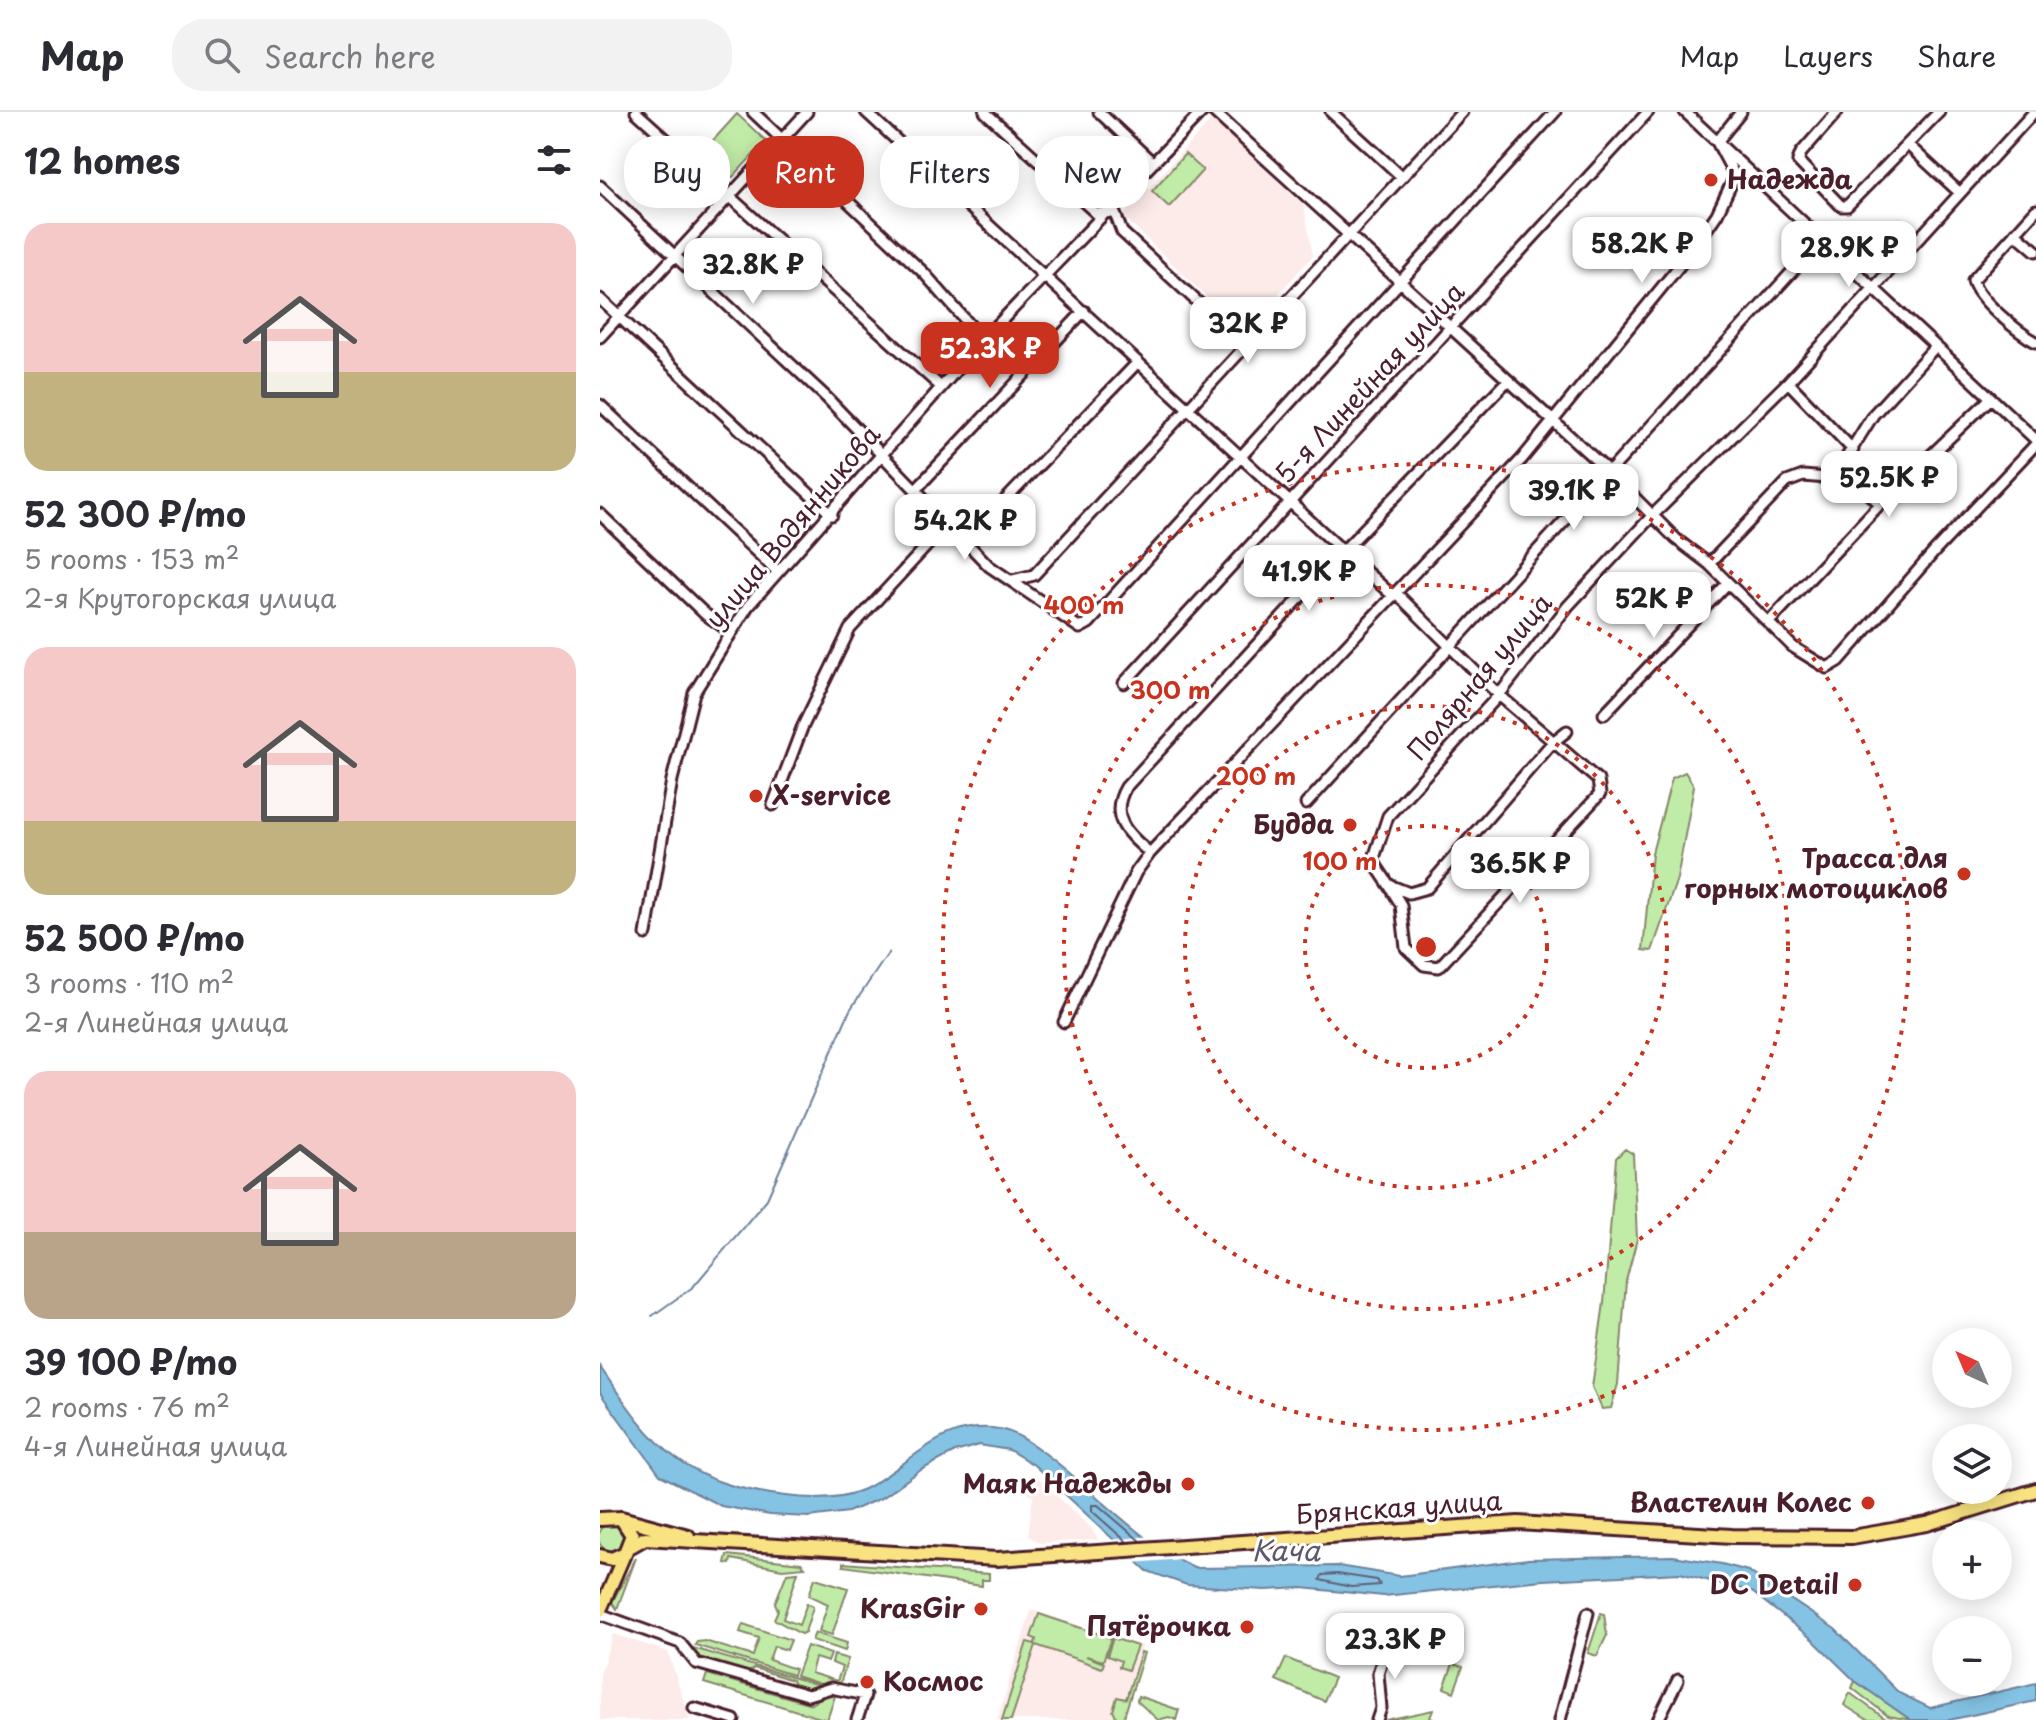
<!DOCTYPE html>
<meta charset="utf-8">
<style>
body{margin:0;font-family:"Playpen Sans",sans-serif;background:#f2f2f3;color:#2b2b33;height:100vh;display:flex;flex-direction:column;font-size:30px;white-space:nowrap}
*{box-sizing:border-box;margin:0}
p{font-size:26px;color:#7c7c81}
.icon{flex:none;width:44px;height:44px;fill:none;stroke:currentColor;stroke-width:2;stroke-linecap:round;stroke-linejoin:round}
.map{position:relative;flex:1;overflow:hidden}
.details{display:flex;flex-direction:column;background:#fff;width:600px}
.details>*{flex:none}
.top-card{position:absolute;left:24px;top:24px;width:760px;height:72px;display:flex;gap:16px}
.needle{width:52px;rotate:316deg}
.controls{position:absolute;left:1332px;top:1216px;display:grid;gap:16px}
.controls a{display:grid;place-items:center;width:80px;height:80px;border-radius:50%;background:#fff;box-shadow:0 4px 20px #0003;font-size:40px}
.price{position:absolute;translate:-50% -68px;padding:0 18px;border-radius:16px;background:#fff;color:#222;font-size:26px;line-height:52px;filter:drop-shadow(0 2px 4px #0008)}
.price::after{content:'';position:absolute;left:50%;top:48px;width:24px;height:18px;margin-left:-12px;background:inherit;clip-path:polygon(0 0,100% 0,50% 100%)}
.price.active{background:#c8321e;color:#fff}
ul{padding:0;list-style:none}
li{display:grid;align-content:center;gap:16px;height:424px;padding:0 24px}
li span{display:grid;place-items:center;height:248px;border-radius:24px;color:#555}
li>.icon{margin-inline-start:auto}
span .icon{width:144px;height:144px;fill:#fffc;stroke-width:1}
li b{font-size:34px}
h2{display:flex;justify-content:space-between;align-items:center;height:96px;padding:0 24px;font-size:34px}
.tag{padding:0 28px;border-radius:32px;background:#fff;box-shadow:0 4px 20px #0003;font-size:28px;line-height:72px}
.tag.active{background:#c8321e;color:#fff}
header{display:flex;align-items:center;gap:48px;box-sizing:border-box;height:112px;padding:0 40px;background:#fff;border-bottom:2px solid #e1e1e2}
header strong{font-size:38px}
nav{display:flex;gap:44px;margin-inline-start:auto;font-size:28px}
.search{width:560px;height:72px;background:#f2f2f3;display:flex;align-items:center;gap:20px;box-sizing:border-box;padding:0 28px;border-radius:32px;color:#7c7c81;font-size:30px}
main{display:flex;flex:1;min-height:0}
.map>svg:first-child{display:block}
.built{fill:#fdebe9}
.green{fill:#c1eca8;stroke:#86866a;stroke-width:2}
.water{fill:#84c3e4;stroke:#6d819a;stroke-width:2}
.pier{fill:#fff}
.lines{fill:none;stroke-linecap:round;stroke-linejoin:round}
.shore{stroke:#616175;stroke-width:2}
.stream{stroke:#6d819a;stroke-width:2}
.minor-casing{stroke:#4a1f2b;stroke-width:15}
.major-casing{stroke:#4a1f2b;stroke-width:17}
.highway-casing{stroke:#4a1f2b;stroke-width:18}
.minor{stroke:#fff;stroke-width:9}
.major{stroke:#f8e281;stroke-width:11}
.highway{stroke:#f8e281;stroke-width:12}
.ring{fill:none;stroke:#c8321e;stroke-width:4;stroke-dasharray:4 8}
.poi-dot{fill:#c8321e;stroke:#fff;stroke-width:3}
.labels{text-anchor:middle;stroke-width:6;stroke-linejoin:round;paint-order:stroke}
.poi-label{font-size:26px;font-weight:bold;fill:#4a1f2b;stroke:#fff;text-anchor:end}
.street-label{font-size:26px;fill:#4a1f2b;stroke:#fff}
.water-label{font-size:28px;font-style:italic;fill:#5e586c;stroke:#fff}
.centre{fill:#c8321e;stroke:#fff;stroke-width:4}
.ring-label{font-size:24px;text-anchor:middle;font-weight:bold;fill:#c8321e;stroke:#fff;stroke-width:6;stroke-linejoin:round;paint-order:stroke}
</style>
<header>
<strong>Map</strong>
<div class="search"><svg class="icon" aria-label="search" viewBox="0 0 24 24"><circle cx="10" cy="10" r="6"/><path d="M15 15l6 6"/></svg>Search here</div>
<nav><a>Map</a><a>Layers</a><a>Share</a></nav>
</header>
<main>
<section class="details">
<h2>12 homes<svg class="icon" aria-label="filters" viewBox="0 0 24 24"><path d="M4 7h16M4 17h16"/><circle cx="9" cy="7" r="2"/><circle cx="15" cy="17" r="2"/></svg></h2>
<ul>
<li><span style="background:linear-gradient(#f6c9c9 60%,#c2b280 0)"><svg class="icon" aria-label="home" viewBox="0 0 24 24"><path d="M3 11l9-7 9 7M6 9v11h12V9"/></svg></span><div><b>52 300 ₽/mo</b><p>5 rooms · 153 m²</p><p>2-я Крутогорская улица</p></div></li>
<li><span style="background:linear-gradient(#f6c9c9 70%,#c2b280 0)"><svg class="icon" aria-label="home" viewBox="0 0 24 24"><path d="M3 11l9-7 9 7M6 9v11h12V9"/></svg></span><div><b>52 500 ₽/mo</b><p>3 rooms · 110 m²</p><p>2-я Линейная улица</p></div></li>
<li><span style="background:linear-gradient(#f6c9c9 65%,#b9a48a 0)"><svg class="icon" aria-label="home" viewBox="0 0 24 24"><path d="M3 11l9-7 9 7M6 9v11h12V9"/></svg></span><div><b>39 100 ₽/mo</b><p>2 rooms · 76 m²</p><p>4-я Линейная улица</p></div></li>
</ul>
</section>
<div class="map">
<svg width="1436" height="1608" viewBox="0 0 1436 1608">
<rect width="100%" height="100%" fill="#fff"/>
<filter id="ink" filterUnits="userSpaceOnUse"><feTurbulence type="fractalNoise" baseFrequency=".0125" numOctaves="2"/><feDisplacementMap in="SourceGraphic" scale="16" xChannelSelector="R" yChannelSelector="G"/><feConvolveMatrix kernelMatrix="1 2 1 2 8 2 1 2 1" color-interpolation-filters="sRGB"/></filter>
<g filter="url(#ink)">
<path class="built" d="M612,7L704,94L713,144L643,220L523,104Z
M436,1364L491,1416L498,1428L440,1431L428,1424L433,1384L428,1382Z
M431,1498L543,1534L519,1608H397Z
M13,1522L68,1540L90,1608H0V1562Z"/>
<path class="green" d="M137,2L166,29L133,65L118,62L99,44Z
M585,42L603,58L569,95L552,79Z
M1085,660L1094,674L1077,767L1052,839L1043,838L1052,741L1072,666Z
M1025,1037L1033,1042L1037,1127L1026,1169L1018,1272L1011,1296L1002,1297L992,1275L1004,1191L1016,1046Z
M-2 1425a14 14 0 1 1 28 0a14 14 0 1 1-28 0Z
M127,1443L201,1451L205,1455L182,1457L131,1447L130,1452L125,1451Z
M36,1446L17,1497L12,1490Z
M243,1451L389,1462V1468H382V1474L243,1454Z
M198,1460L183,1507L199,1513L207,1491L213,1495L205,1520L201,1522L174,1507L178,1498L175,1491L187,1461Z
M215,1466L248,1476L232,1523L219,1519L228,1492L209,1483Z
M1001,1501L1004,1502L1007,1523L997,1544L988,1541Z
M439,1502L511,1526L503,1549L486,1544L504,1551L502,1556L436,1533L411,1608H402L427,1530L435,1532L436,1527L431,1525Z
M143,1512L191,1528L187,1538L174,1534L169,1548L195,1557L193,1563L95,1533L97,1530L105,1529L153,1544L159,1526L140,1520Z
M215,1521L247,1531L245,1539L212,1528Z
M513,1526L537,1534L528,1558L519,1555L521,1549L507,1544Z
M207,1534L231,1542L228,1550L215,1546L211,1561L237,1569L242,1555L232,1551L234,1543L248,1547L240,1572H220L196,1564Z
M93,1536L219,1573L208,1578L194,1574L192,1568L154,1556L148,1561L97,1546Z
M541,1540L544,1541L523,1608H518L513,1599L517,1585L526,1587Z
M686,1546L734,1566L724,1589L676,1568Z
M853,1552L863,1555L854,1580L844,1576Z
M107,1562L211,1592L228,1582L235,1584L227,1608L104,1571Z
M1255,1569L1311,1608L1288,1604L1252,1576Z
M1250,1581L1287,1608H1268L1244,1593Z
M538,1584L579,1598L576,1608L569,1605L558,1608L537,1589Z
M833,1598L830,1606L835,1608H786Z"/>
<path class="water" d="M0,1255C56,1337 83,1372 186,1384C210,1387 241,1388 264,1377C312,1353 338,1308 399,1317C417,1320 432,1332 447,1343C491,1375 548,1439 597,1456L738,1454L800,1464L928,1447L1073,1444L1122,1452L1148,1459L1235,1517L1299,1581L1330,1596L1436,1571V1589L1349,1608H1311L1255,1569L1212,1527L1152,1480L1080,1461L943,1468L784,1484L702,1476L665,1478L587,1473L547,1459L434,1353L409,1338L379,1333L355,1340L321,1358L281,1386L248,1400L209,1405L170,1403L121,1394L60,1363L0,1281Z"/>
<path class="pier" d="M552,1424L582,1447L532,1451L508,1428Z"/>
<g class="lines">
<path class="shore" d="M527,1430L492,1399V1393H498L540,1429
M737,1462L777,1468L780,1473L751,1475L720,1468L722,1463Z"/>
<path class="stream" d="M52,1204L93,1175L167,1087L250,898L289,840"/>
<g class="minor-casing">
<path id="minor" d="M36,0L341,275
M153,0L324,161L383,228
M266,0L743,439L792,483H798L899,583L998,668L1000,682L839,855L824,853L806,836L801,793L789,773
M385,0L497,102L514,99L522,120L644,233
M499,0L552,50
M614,0L1008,359L1076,427L1109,452L1193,535L1227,556L1239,549L1335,439L1436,332
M731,0L802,65
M1085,0L1436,328
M1237,0L1201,41L1198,49L1241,94H1247L1339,0
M1308,33L1360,81
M0,74L226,285L389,454L480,516L489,511L955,0
M1436,98L1373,168C1376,186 1419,221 1436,230
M1415,121L1436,139
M0,187L232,403
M0,225L207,0
M1188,270L1253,338
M0,293L178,460
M1241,354L1280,392
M317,376L484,199
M0,402L105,502L131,520
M367,428L537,251
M1109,452L1187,370L1203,364L1227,366L1238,359L1273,303L1335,235
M413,468L434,463L862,0
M1169,510L1280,392L1391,286
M524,571L1048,0
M1004,602L1126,473
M967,619L953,630L827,776L809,781L789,773L773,749L788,704L899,583L968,494L1052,404L1188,270L1434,0
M706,692L1221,128
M173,693L202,616L250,517L347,412
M550,741C528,723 508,705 526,675L743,439L908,268
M46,822L72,668L94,581L148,494L383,228L602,0
M464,910L536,760L550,741L922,347L1093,137L1117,102L1135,64L1117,30L1141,0
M0,1502L80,1531L96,1551L208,1583L231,1576L265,1583L257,1608
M94,1596L134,1608
M777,1608L781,1596L778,1561L792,1519
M960,1608L988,1501
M1058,1608L1078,1568"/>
</g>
<g class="major-casing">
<path id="major" d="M0,1499L25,1441"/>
</g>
<g class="highway-casing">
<path id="highway" d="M21,1406L88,1424
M0,1407L21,1406L32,1423L25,1441L12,1447L0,1444
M31,1434L45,1426L397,1447L918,1411L1132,1424L1252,1425L1327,1412L1436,1378"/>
</g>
<use href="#minor" class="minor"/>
<use href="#major" class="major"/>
<use href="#highway" class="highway"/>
</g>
</g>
<g class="ring">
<circle cx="826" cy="835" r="121"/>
<circle cx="826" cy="835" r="241"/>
<circle cx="826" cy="835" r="362"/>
<circle cx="826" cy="835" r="483"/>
</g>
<g class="poi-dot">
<circle cx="1111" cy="68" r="8"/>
<circle cx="156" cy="684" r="8"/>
<circle cx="750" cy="713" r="8"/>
<circle cx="1364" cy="762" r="8"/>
<circle cx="588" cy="1372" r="8"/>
<circle cx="1268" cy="1391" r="8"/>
<circle cx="1255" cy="1473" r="8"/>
<circle cx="381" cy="1497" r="8"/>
<circle cx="647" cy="1515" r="8"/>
<circle cx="267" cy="1570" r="8"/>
</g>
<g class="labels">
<g class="poi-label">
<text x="1127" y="77" text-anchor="start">Надежда</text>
<text x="172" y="693" text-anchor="start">X-service</text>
<text x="734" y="722">Будда</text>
<text x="1348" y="756">Трасса для<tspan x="1348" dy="30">горных мотоциклов</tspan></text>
<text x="572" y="1381">Маяк Надежды</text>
<text x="1252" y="1400">Властелин Колес</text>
<text x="1239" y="1482">DC Detail</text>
<text x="365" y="1506">KrasGir</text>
<text x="631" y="1524">Пятёрочка</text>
<text x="283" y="1579" text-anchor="start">Космос</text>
</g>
<g class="street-label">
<text transform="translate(770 271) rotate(-47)" y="9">5-я Линейная улица</text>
<text transform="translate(193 415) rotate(-50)" y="9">улица Водянникова</text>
<text transform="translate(880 565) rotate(-50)" y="9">Полярная улица</text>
<text transform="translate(799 1396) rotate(-4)" y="9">Брянская улица</text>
</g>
<g class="water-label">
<text x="686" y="1449">Кача</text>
</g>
</g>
<circle cx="826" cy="835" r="12" class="centre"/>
<g class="ring-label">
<text x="484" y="502">400 m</text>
<text x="570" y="587">300 m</text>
<text x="656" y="673">200 m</text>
<text x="740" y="758">100 m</text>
</g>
</svg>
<div class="controls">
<a><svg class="needle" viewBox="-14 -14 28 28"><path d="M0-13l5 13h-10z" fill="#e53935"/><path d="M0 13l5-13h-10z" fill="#7c7c81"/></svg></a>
<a><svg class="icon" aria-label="layers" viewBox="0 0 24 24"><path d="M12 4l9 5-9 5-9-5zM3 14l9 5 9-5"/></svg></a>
<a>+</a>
<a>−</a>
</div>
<b class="price" style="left:1042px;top:173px">58.2K ₽</b>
<b class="price" style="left:1249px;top:177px">28.9K ₽</b>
<b class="price" style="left:153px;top:194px">32.8K ₽</b>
<b class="price" style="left:648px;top:253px">32K ₽</b>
<b class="price active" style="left:390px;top:278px">52.3K ₽</b>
<b class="price" style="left:1289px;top:407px">52.5K ₽</b>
<b class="price" style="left:974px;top:420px">39.1K ₽</b>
<b class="price" style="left:365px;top:450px">54.2K ₽</b>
<b class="price" style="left:709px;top:501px">41.9K ₽</b>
<b class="price" style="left:1054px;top:528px">52K ₽</b>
<b class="price" style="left:920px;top:793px">36.5K ₽</b>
<b class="price" style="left:795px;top:1569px">23.3K ₽</b>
<div class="top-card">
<a class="tag">Buy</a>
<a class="tag active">Rent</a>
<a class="tag">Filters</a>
<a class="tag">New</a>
</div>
</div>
</main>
